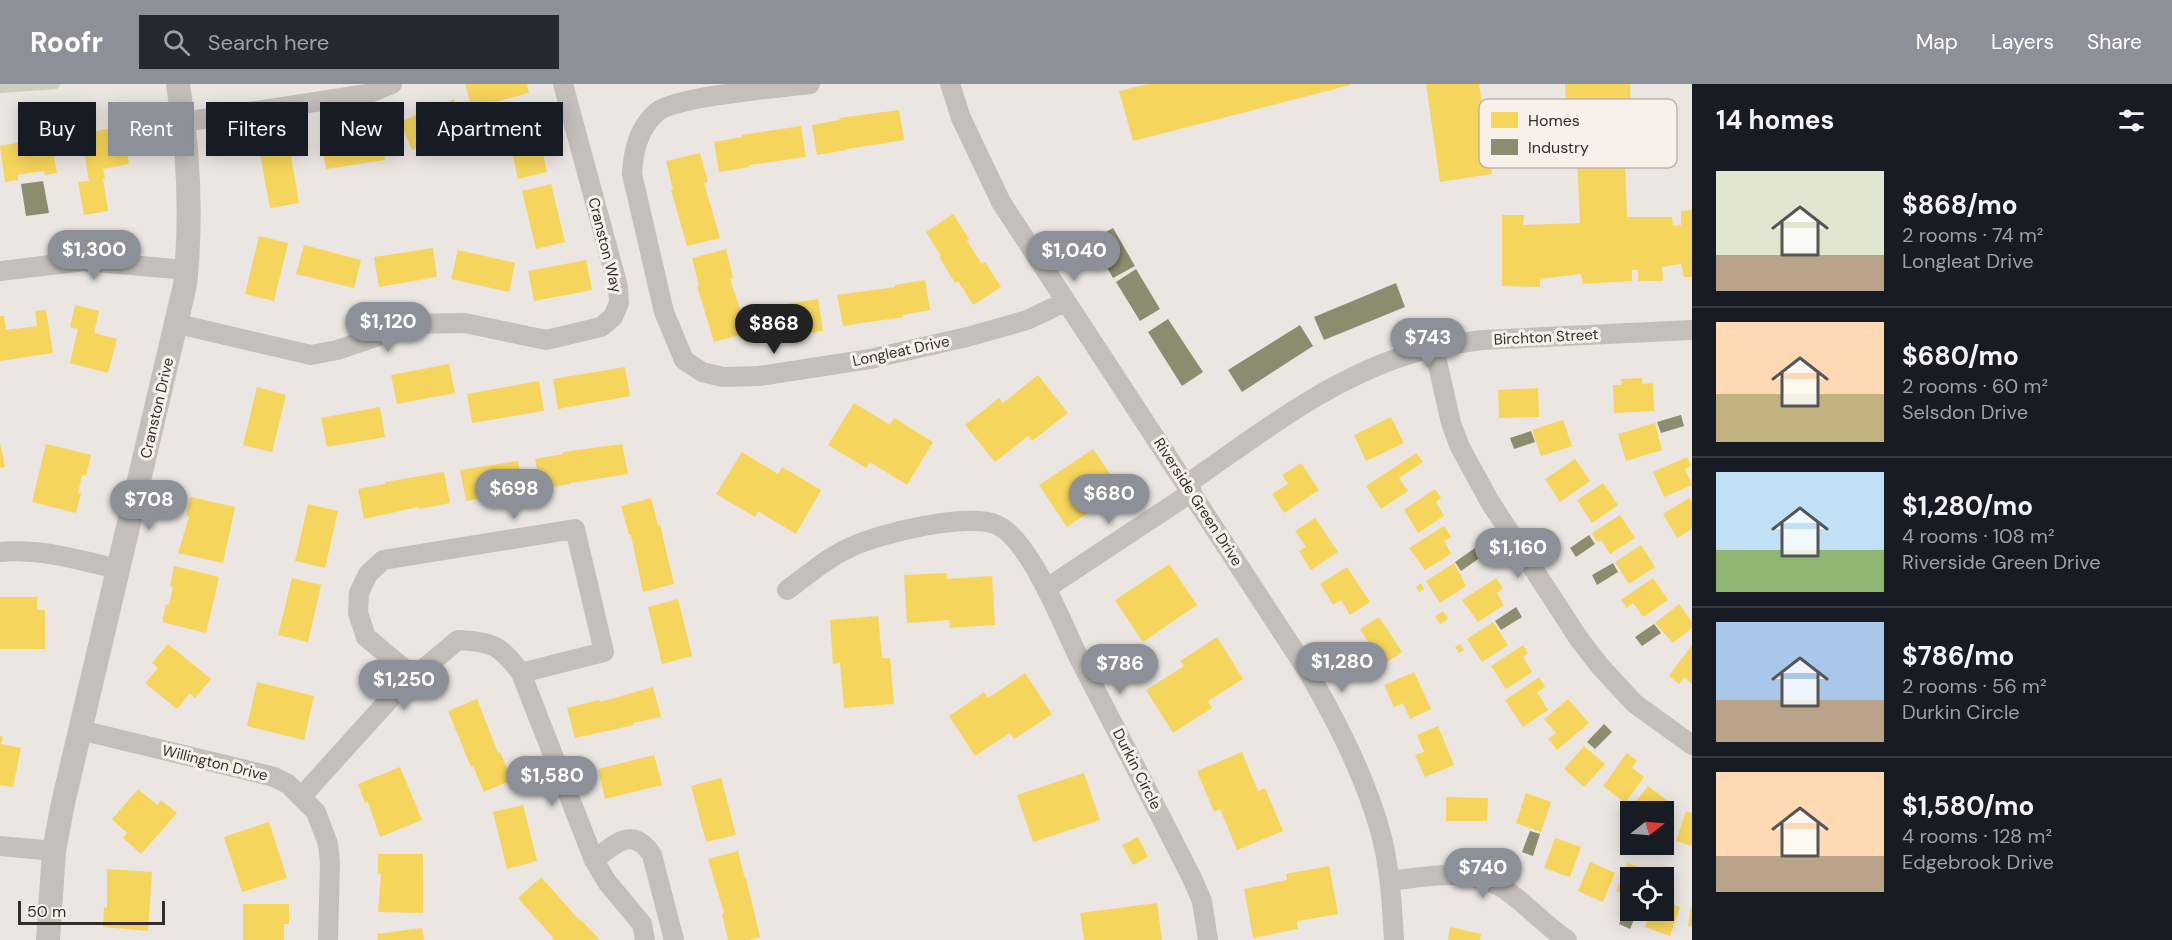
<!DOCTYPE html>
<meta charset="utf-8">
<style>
body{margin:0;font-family:"DM Sans",sans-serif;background:#242831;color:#f1f3f6;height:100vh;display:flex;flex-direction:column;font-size:22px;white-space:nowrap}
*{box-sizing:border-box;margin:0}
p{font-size:20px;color:#9ea1a6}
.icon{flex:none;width:33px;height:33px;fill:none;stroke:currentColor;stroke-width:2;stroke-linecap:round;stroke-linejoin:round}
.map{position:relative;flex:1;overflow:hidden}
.drawer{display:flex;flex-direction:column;background:#171b24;width:480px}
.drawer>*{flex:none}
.banner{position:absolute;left:18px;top:18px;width:570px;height:54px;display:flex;gap:12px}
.needle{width:39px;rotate:73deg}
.fabs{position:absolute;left:1620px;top:717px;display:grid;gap:12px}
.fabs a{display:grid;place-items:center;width:54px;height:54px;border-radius:0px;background:#171b24;box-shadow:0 3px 15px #0003;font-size:30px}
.scale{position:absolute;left:18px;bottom:15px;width:147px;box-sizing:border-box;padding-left:6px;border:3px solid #342d29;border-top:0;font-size:16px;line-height:21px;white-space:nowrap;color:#342d29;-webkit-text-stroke:4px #f7f1e9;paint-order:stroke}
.price{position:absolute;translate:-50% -51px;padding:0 14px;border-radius:21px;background:#8c9099;color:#fff;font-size:20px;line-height:39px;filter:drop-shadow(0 2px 3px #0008)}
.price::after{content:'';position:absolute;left:50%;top:36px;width:18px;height:14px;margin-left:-9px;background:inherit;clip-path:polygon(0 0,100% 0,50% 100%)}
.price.on{background:#222;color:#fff}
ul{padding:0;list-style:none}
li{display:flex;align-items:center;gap:18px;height:150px;padding:0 24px}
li+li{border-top:2px solid #363941}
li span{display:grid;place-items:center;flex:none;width:168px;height:120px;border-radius:0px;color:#555}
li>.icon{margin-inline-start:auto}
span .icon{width:72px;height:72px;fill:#fffc;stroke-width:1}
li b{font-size:26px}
h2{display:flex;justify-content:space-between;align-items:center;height:72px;padding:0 24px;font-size:26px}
.tag{padding:0 21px;border-radius:0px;background:#171b24;box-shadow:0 3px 15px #0003;font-size:21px;line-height:54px}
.tag.on{background:#8c9099;color:#fff}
header{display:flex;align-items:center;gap:36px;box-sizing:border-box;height:84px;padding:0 30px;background:#8c9099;color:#fff}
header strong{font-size:28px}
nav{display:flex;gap:33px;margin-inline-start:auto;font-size:21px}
.search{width:420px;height:54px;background:#242831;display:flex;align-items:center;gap:15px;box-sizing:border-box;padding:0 21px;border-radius:0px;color:#9ea1a6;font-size:22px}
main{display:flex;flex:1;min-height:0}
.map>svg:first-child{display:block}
.green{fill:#cccfbd}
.homes{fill:#f6d55c}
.industry{fill:#8c8c6e}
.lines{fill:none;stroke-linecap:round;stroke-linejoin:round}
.minor{stroke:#c4bfba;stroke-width:20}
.tertiary{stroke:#c4bfba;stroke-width:24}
.labels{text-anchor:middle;stroke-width:6;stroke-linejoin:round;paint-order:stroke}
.street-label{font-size:15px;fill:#342d29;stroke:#f7f1e9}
.key{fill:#f7f1e9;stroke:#bcb6af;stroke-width:1.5}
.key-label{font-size:16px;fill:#342d29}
</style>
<header>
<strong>Roofr</strong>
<div class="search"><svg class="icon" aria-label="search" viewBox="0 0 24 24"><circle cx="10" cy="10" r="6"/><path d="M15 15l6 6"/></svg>Search here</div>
<nav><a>Map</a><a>Layers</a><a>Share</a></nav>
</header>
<main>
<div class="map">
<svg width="1692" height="856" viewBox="0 0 1692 856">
<rect width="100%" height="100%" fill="#ebe6e1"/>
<path class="green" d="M0,0H61L57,5L0,9Z"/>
<path class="homes" d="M465,0H527L529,9L472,24Z
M1148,0H1350V1L1133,57L1119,7Z
M1426,0H1479L1492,90L1440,98Z
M1565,0H1630L1631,46H1624L1627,133H1672L1673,142L1681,141V127L1692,126V193H1684L1681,180L1662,183L1663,197H1638V186H1632V197L1583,200L1581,190L1540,195V203L1502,202V131H1524L1523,141L1580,139L1576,52L1568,53Z
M454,15L466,42L412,66L400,38Z
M899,26L904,56L847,65V66L817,71L812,41L840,36L839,34Z
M534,30L547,88L518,95L505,37Z
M122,42L129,80L103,85L105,95H103L108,127L84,131L78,98L89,97L81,50Z
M801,42L806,73L749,81V83L719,88L714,58L742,53V51Z
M380,46L385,76L326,85L321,56Z
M50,53L57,89L45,91L44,87L17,91L18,96L5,98L0,62Z
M289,60L299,119L270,124L259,65Z
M700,69L708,98L704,99L720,154L687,162L671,106H673L666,77Z
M551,100L565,158L536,165L522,107Z
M953,130L969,155L967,157L982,180L985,178L1001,203L973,221L958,197L955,199L939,173L941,172L926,148Z
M259,152L288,159L274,217L245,210Z
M304,161L361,176L354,204L296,190Z
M433,164L437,193L379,203L374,173Z
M726,165L733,194L730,195L748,249L714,258L697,202H699L692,174Z
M458,166L515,179L509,208L451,195Z
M586,176L592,206L534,217L528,187Z
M925,196L930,226L902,231L903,233L843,242L837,211L895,203V201Z
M818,215L823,247L765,256L760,224Z
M75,221L99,227L94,249L117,255L108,289L70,279L78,245L70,243Z
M46,226L53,269L0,277V232H4L6,246L37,242L35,227Z
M449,280L455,309L397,320L391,291Z
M625,283L630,312L558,325L553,295Z
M1038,291L1068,329L1032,357L1028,352L995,378L965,341L999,314L1003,319Z
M1642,294V300L1653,299L1654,327L1614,329L1613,301H1622L1621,295Z
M539,297L544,327L472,339L467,310Z
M257,303L286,311L272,368L243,361Z
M1538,304L1539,333L1499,334L1498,306Z
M854,319L890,341L894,334L933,358L907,401L870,378L866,384L828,361Z
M380,323L385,353L327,363L321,334Z
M1391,333L1404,359L1366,377L1354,351Z
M1563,336L1572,362L1541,372L1532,346Z
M1655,339L1662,366L1626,377L1618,350Z
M0,359L5,383L0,384Z
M46,360L91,371L86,392L82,391L78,409H81L76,429L32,418Z
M622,360L628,390L570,399V400L541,405L535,375L563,370V368Z
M1093,365L1121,406L1067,443L1039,401Z
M742,368L778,390L782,383L821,406L796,450L758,427L755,433L716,410Z
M1416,369L1423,378L1399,394L1408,407L1381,425L1366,402Z
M1687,373L1691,382L1685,385L1692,401L1664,413L1653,388Z
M1575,375L1590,397L1560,418L1545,395Z
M518,377L523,407L466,417L460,386Z
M1301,379L1319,406L1284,429L1272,410L1288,400L1282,391Z
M444,388L450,419L419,425L418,423L364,435L358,405L385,400V398Z
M1603,399L1618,421L1592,439L1577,416Z
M1435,405L1441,414L1436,418L1444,432L1418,449L1404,426Z
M190,413L235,423L223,479L178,469L189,433L186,432Z
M651,414L658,441H660L674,500L643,508L631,451H629L621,422Z
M1689,414L1692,418V445L1677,454L1663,430Z
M308,420L338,427L325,484L295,477Z
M1620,431L1635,454L1610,470L1601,456L1597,458L1592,449Z
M1315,434L1338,468L1311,486L1299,467L1306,463L1295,447Z
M1444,442L1451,453L1444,457L1451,470L1425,486L1409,464Z
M1641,461L1655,483L1629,500L1615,478Z
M1454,479L1466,502L1440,519L1426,497Z
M1169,480L1197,521L1143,558L1115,516Z
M174,482L219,493L206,549L162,538L166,520L169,521L173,503L170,502Z
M1347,483L1370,518L1350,531L1341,516L1333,521L1320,500Z
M947,489V495L992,492L995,541L950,544L949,536L907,539L904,491Z
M292,494L321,501L308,558L278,551Z
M1496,494L1503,504L1497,509L1504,521L1478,538L1462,516Z
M1653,494L1668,516L1643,533L1633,519L1627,524L1621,516Z
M1421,499L1424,505L1419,508L1416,503Z
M0,513H37V526H45V565H0Z
M678,515L692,572L662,580L648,523Z
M1679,520L1692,538V544L1673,559L1655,539Z
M1443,527L1448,535L1440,540L1435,532Z
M878,532L882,574H890L894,620L844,624L840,579L833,580L830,536Z
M1379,533L1402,568L1375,586L1362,566L1370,561L1360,545Z
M1493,538L1508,561L1482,578L1467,555Z
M1217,553L1243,595L1208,617L1212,624L1173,649L1146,606L1184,582L1180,577Z
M168,560L211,595L195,614L190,609L177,625L145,599L158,584L152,579Z
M1460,560L1464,566L1459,569L1455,563Z
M1523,561L1528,569L1523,573L1532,588L1506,605L1491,582Z
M1692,561V600L1684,593L1679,600L1669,592Z
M1414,588L1431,625L1410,635L1403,619L1394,623L1384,601Z
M1025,589L1052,630L1014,655L1010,649L975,672L949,632L984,608L988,614Z
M1539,593L1545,603L1537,608L1548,626L1523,643L1505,616Z
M257,598L314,612L304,656L247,642Z
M653,603L661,633L633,639L634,641L575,654L567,624L599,616L600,618Z
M477,615L498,669L500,668L512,696L484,708L473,682L471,683L448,627Z
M1568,615L1589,639L1557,666L1548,655L1556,649L1544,635Z
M1438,642L1454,681L1425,693L1415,671L1424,668L1417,651Z
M0,652L3,653L1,660L21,664L13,703L0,701Z
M1584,662L1605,680L1584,703L1564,685Z
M1242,668L1258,707L1265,704L1283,747L1237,766L1220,725L1214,728L1197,687Z
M1627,669L1637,677L1632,684L1644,693L1625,719L1603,702Z
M654,671L662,701L605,715L598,685Z
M400,683L422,736L380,753L368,718L365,719L358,700Z
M1084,689L1100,736L1033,758L1017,711Z
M721,694L736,751L706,758L691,702Z
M1648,702L1669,718L1662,728H1631L1629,726Z
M138,705L157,721L161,716L177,729L141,770L123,754L127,749L112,735Z
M1526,709L1551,718L1541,748L1516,739Z
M1446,713L1488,714L1487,737H1446Z
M523,721L537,777L507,785L493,728Z
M1686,727L1692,729V762L1676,757Z
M269,738L287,794L242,808L224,753Z
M1138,753L1148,773L1133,781L1122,761Z
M1555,754L1581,763L1570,793L1544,784Z
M738,767L745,795L746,794L760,853L749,856H728L722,830L724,829L708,775Z
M378,770H423V829L378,828L381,790H378Z
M1590,778L1615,789L1603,818L1578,807Z
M1628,779L1653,789L1651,794H1630V813L1616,807Z
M1329,782L1338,830L1297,837L1298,845L1253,854L1244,805L1287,796L1286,790Z
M107,785L152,788L148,847L103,843L104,823L107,824Z
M541,793L580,837L581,836L600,856H555L518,814Z
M1664,805L1675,809L1671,820L1680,823L1670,852L1645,843L1650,826H1664Z
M1157,819L1162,856H1084L1080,829Z
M243,820H289V840H284V856H243Z
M1691,823H1692V843L1688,842Z
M1450,843L1481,850L1480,856H1448Z
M422,844L424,856H378L377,850Z"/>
<path class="industry" d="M43,97L49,129L26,132L21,100Z
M1113,144L1135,182L1113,194L1091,156Z
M1136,185L1160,225L1140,237L1116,198Z
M1396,199L1405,223L1324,256L1314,233Z
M1168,235L1203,288L1182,302L1148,248Z
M1300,241L1313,262L1242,308L1228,286Z
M1681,331L1684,342L1661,349L1657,338Z
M1531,347L1535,358L1514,365L1510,354Z
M1589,451L1595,460L1576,473L1570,464Z
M1475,464L1481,473L1461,487L1455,478Z
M1613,479L1618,488L1597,501L1592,491Z
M1516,523L1522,533L1501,546L1495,537Z
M1654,540L1661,549L1642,562L1635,553Z
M1604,640L1612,648L1595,665L1587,658Z
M1530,747L1540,750L1533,772L1522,768Z
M1630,814V826H1638L1630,845L1619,840Z"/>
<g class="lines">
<path class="minor" d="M810,0C780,4 676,12 657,28C638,44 633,67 632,90L664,228L684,276L702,288L723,293L759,292L870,275L967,253L1027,236L1065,218
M950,0L961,34L1001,118L1307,586C1337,638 1365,692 1381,750C1390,784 1392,821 1394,856
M184,38L367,10L392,0
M0,187L84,177L187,186
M178,240L311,271L337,266L414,240L465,239L546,256L601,243L613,233L619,219L618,203L563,0
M1434,264L1451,339L1460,363L1490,418L1579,555L1600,582L1634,619L1692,661
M1187,400C1257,352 1325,297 1407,271C1431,263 1458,259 1483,256L1692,246
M0,468C41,464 79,476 118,485
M1047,504L1192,408
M787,506C808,491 828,473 851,463C880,449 969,428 997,441C1031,456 1064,545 1081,578C1118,649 1155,721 1191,792L1202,817L1208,856
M414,593L366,553L358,529L359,509L368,490L383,476L575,445L604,568L521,589
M80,646L242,685L274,693L288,700L316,728L328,760L330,779L328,856
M302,712L397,607L458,556C493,558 500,561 521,589L594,776L607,798L642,840L645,856
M0,762L54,767
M594,776C615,760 633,741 652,771L674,856
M1390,797C1430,792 1475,782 1510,809C1530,824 1546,842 1567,856"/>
<path class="tertiary" d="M48,856L54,767L63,719L185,201C192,133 189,68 178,0"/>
</g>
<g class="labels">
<g class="street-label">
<text transform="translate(605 161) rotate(76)" y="5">Cranston Way</text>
<text transform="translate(1546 253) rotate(-3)" y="5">Birchton Street</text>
<text transform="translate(901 267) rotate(-12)" y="5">Longleat Drive</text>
<text transform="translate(157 324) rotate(-77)" y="5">Cranston Drive</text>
<text transform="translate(1198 418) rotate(57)" y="5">Riverside Green Drive</text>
<text transform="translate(215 679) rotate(14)" y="5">Willington Drive</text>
<text transform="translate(1137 685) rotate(63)" y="5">Durkin Circle</text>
</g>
</g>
<rect x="1479" y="15" width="198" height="69" rx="9" class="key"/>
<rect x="1491" y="28" width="27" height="16" fill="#f6d55c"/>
<rect x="1491" y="55" width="27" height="16" fill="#8c8c6e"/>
<g class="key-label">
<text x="1528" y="42">Homes</text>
<text x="1528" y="69">Industry</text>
</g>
</svg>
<div class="fabs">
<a><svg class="needle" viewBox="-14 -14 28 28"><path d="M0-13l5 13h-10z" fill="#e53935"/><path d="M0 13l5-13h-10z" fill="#9ea1a6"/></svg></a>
<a><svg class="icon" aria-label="locate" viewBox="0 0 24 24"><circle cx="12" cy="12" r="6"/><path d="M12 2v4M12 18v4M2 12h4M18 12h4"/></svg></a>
</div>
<div class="scale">50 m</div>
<b class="price" style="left:94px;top:197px">$1,300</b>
<b class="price" style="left:1074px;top:198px">$1,040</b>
<b class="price" style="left:388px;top:269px">$1,120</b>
<b class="price on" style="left:774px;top:271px">$868</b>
<b class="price" style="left:1428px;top:285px">$743</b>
<b class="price" style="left:514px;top:436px">$698</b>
<b class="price" style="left:1109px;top:441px">$680</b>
<b class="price" style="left:149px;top:447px">$708</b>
<b class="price" style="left:1518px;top:495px">$1,160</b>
<b class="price" style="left:1342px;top:609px">$1,280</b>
<b class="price" style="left:1120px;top:611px">$786</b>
<b class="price" style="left:404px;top:627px">$1,250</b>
<b class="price" style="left:552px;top:723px">$1,580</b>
<b class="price" style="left:1483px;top:815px">$740</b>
<div class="banner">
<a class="tag">Buy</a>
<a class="tag on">Rent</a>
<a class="tag">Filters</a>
<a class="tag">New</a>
<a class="tag">Apartment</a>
</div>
</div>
<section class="drawer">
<h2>14 homes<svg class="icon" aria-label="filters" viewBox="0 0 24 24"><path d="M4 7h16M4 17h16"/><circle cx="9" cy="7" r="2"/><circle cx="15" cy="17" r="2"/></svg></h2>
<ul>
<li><span style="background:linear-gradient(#dfe7d0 70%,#b9a48a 0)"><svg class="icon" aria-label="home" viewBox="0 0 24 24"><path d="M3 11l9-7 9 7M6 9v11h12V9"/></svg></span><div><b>$868/mo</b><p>2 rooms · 74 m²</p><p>Longleat Drive</p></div></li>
<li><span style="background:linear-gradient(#ffd9b3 60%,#c2b280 0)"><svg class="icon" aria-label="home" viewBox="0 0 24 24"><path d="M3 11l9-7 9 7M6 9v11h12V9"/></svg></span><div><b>$680/mo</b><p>2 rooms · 60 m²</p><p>Selsdon Drive</p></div></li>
<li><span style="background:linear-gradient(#bfe0f5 65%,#8fb573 0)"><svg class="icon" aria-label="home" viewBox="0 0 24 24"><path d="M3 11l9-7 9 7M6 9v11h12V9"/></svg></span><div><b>$1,280/mo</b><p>4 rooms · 108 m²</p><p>Riverside Green Drive</p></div></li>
<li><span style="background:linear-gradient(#a9c7e8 65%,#b9a48a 0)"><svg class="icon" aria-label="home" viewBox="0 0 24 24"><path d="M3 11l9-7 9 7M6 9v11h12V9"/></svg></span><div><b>$786/mo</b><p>2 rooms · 56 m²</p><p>Durkin Circle</p></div></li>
<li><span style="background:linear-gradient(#ffd9b3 70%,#b9a48a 0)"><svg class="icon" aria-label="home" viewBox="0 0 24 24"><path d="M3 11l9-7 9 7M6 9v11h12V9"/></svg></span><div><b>$1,580/mo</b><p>4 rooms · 128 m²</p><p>Edgebrook Drive</p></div></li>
</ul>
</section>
</main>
